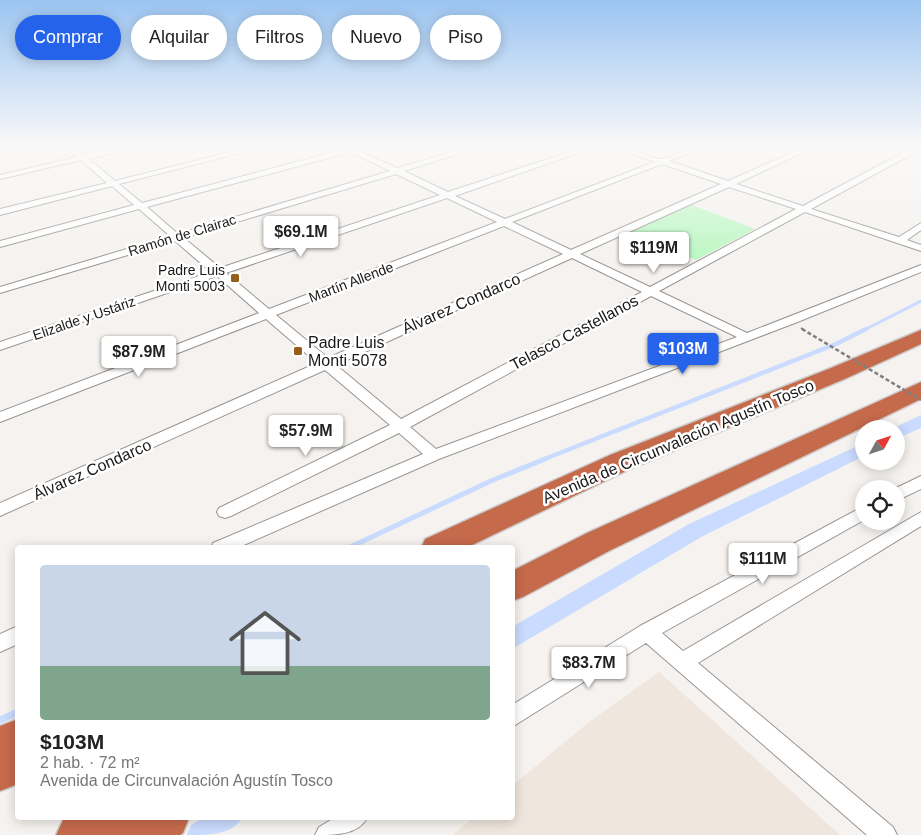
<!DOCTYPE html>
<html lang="es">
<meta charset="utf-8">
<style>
body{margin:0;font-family:Arial,sans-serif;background:#f6f6f6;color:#222;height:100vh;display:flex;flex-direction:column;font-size:19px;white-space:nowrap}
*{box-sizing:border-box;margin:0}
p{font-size:16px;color:#767676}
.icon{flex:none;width:28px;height:28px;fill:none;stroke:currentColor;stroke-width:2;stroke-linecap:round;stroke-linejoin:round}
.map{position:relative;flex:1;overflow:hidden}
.details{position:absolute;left:15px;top:545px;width:500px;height:275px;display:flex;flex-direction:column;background:#fff;border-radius:5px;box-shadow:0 2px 12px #0003}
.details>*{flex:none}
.guide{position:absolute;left:15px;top:15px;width:500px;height:45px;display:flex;gap:10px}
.needle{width:32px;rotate:50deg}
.controls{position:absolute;left:855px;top:420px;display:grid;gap:10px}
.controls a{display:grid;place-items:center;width:50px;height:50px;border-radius:50%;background:#fff;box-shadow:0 2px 12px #0003;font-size:25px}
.price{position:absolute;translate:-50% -42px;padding:0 11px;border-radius:5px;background:#fff;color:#222;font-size:16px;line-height:32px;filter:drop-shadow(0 1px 2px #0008)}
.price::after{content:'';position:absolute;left:50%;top:30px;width:15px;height:11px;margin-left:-8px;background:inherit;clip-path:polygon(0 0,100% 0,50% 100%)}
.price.current{background:#2563eb;color:#fff}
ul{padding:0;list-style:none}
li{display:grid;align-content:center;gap:10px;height:265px;padding:0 25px}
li+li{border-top:1px solid #e0e0e0}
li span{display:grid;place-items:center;height:155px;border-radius:5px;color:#555}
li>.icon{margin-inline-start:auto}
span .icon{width:90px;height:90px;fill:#fffc;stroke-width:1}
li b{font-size:21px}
.pill{padding:0 18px;border-radius:22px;background:#fff;box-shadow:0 2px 12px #0003;font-size:18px;line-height:45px}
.pill.current{background:#2563eb;color:#fff}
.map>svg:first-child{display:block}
.built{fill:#efe6dd}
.green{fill:#baf7c2}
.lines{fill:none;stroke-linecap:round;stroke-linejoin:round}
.stream-far3{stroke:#c9dbfe;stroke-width:3}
.stream-far2{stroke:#c9dbfe;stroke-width:4.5}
.stream-far1{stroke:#c9dbfe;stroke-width:5}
.stream{stroke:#c9dbfe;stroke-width:7}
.canal{fill:#c9dbfe;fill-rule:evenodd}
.street-casing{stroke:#989592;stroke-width:2}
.highway-casing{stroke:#cdcccc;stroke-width:3}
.street{fill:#fff;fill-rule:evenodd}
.highway{fill:#c66a4c;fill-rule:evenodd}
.path-bridge-far1{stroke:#817f7d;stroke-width:2;stroke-dasharray:2.5 2;stroke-linecap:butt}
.path-bridge{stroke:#817f7d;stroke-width:2.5;stroke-dasharray:4 2.5;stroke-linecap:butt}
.poi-dot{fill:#965f19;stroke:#fff;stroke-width:2}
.labels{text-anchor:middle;stroke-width:5;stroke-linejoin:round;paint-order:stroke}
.far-street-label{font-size:14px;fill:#1a1918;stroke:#fff}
.far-poi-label{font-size:14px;fill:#1a1918;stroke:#fff;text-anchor:end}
.street-label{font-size:16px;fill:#1a1918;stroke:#fff}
.poi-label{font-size:16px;fill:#1a1918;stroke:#fff;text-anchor:start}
</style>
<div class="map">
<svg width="921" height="835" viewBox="0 0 921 835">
<rect width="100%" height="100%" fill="#f5f2ef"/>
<path class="built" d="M659,672L840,835H452L473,818H512L513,785L588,723Z"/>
<path class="green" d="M689,204L755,229L696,260L630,232Z"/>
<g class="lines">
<path class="stream-far3" d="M864,330L921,301"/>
<path class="stream-far2" d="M542,460L836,344L866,329"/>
<path class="stream-far1" d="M348,548L493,480L545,459"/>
<path class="stream" d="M0,720L18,712"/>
<path class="canal" d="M921,415V428L896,439V429H891Z
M864,443V456L703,536L512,649V627L689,524Z
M203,818H242C232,835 209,835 187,835L191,825Z"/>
<g class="street-casing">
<path id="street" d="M0,146H7L0,149Z
M65,146H74L84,155L124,146H138L89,159L115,181L254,146H267L119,184L142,203L345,149L340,146L357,147V150L397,168L472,146H484L404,171L448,192L587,146H598L455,196L505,219L655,162L611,146C631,146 645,158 661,159C672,159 689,146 706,146L669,161L728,181L807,146H817L736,184L803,206L915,146H921V149L811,209L899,237L921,223V230L907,240L921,245V251L805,212L659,291L747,333L921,265V272L795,323L439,459L237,548H211L213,543L423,454L399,433L231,516L225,518L219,516L217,512L219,508L390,425L325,370L0,516V503L317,363L266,319L0,422V412L259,313L217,276L0,350V342L211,272L175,241L0,293V287L170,236L139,209L0,247V241L134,205L112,186L0,215V209L107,183L81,160L0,179V175L77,157ZM351,152L390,171L178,234L147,207ZM662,164L721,184L571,250L512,222ZM396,174L440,195L220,268L184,238ZM729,187L796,209L650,287L580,254ZM447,198L497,222L269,309L226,273ZM504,226L563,254L328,358L276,315ZM572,258L642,292L401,419L336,365ZM651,296L737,337L436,449L410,427Z
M921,476V489L896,501V489H894Z
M864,506V520L662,633L683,651L921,512V526L698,663L893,827L897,835H867L646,643L512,727V705L640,626Z
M18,626V644L0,652V634Z
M334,818H367C358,835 335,835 315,835L319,827Z"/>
</g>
<g class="highway-casing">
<path id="highway" d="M921,330V344L847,378L630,469L466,548H421L425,539L610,455L831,368Z
M921,382V399L609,551L523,597L512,601V571L587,533Z
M18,719V784L0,791V726Z
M66,818H189L183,833L180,835H56L63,820Z"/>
</g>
<use href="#street" class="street"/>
<use href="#highway" class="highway"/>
<path class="path-bridge-far1" d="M801,328L804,330"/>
<path class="path-bridge" d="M802,329L921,400"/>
</g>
<linearGradient id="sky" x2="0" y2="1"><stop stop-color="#9bc4f1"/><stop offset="0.56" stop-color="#faf9f8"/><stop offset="1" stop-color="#faf9f8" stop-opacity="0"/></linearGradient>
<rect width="921" height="263" fill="url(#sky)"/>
<g class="poi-dot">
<rect x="230" y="273" width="10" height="10" rx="2.5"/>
<rect x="293" y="346" width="10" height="10" rx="2.5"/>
</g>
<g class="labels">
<g class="far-street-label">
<text transform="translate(182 235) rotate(-17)" y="5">Ramón de Clairac</text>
<text transform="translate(351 282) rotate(-21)" y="5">Martín Allende</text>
<text transform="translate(84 318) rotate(-19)" y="5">Elizalde y Ustáriz</text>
</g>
<g class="far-poi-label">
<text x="225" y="275">Padre Luis<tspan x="225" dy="16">Monti 5003</tspan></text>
</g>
<g class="street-label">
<text transform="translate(461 303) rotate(-24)" y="6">Álvarez Condarco</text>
<text transform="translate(574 332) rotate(-28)" y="6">Telasco Castellanos</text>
<text transform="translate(678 441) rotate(-23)" y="6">Avenida de Circunvalación Agustín Tosco</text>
<text transform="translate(92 469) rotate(-24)" y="6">Álvarez Condarco</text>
</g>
<g class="poi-label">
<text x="308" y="348">Padre Luis<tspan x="308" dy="18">Monti 5078</tspan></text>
</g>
</g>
</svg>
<div class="controls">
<a><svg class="needle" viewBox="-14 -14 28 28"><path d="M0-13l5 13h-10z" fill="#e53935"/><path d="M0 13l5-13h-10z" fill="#767676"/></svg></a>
<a><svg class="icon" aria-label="locate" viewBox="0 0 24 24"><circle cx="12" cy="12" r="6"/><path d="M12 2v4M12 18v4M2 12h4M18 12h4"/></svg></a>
</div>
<b class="price" style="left:301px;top:258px">$69.1M</b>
<b class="price" style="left:654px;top:274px">$119M</b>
<b class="price current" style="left:683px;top:375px">$103M</b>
<b class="price" style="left:139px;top:378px">$87.9M</b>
<b class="price" style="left:306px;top:457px">$57.9M</b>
<b class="price" style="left:763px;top:585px">$111M</b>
<b class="price" style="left:589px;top:689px">$83.7M</b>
<div class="guide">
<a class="pill current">Comprar</a>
<a class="pill">Alquilar</a>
<a class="pill">Filtros</a>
<a class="pill">Nuevo</a>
<a class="pill">Piso</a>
</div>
<section class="details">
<ul>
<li><span style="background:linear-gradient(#c9d6e8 65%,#7fa58c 0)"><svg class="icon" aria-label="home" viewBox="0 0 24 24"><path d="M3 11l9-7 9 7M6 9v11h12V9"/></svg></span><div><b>$103M</b><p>2 hab. · 72 m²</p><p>Avenida de Circunvalación Agustín Tosco</p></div></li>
</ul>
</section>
</div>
